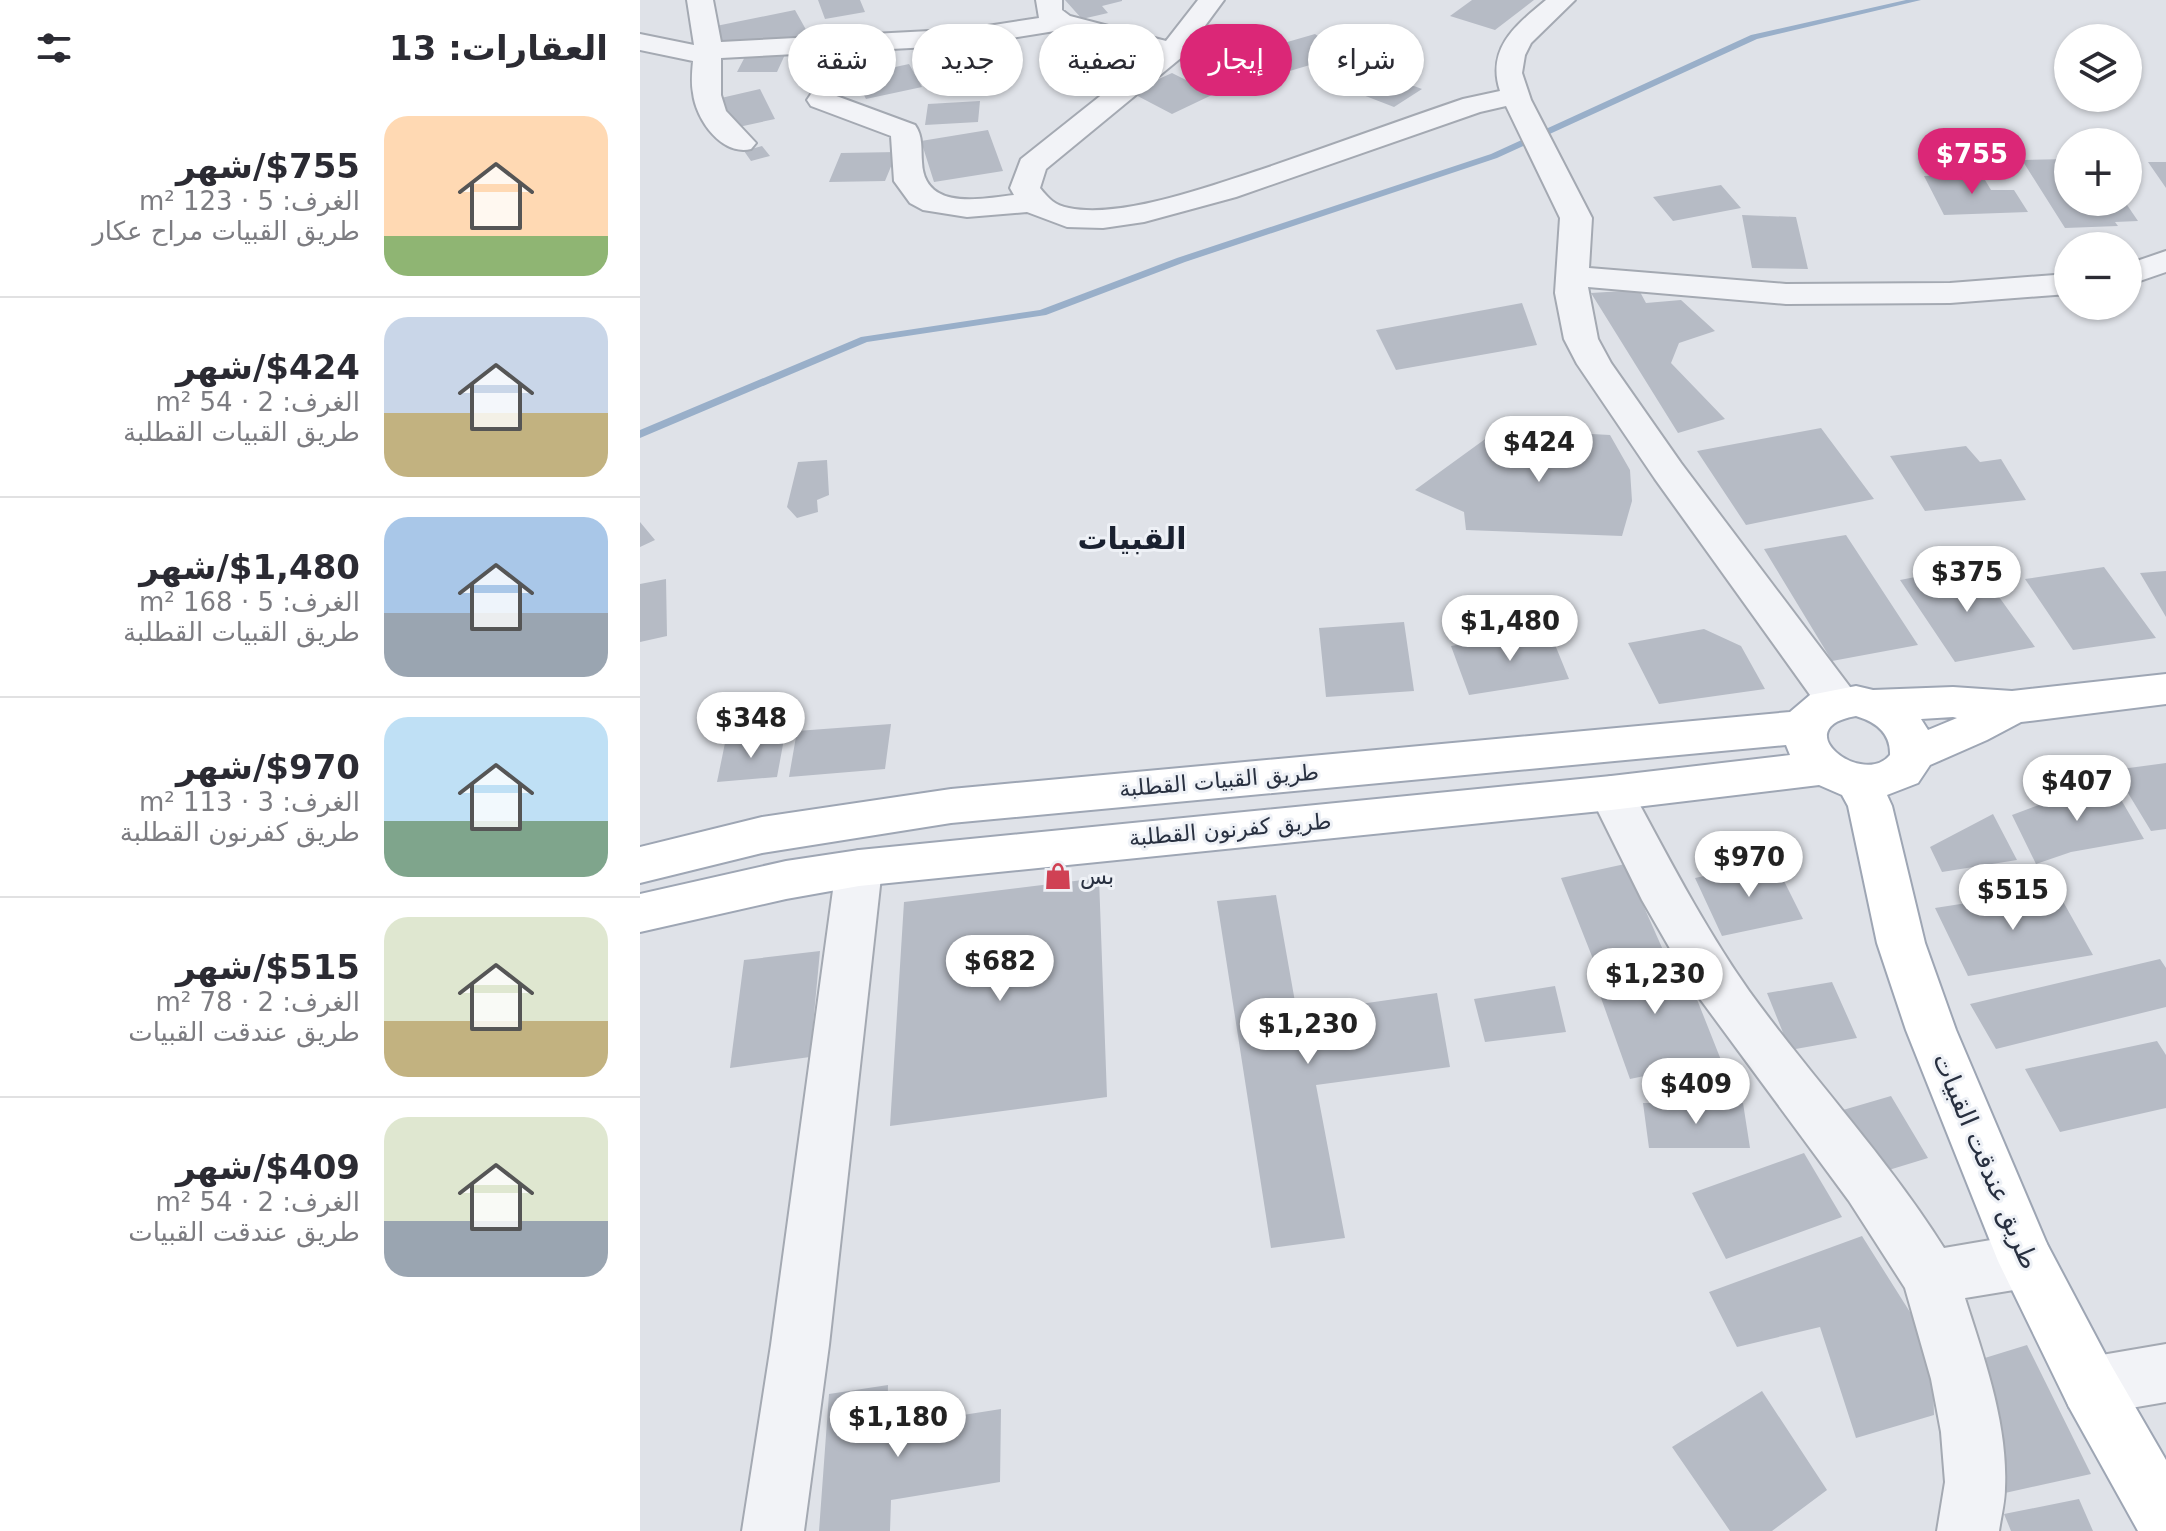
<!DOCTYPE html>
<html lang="ar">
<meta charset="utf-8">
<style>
body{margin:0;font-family:"DejaVu Sans","Noto Naskh Arabic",sans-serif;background:#f7f7f7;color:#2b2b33;direction:rtl;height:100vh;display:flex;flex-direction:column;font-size:30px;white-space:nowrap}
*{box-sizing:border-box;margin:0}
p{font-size:26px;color:#7c7c81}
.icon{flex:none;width:44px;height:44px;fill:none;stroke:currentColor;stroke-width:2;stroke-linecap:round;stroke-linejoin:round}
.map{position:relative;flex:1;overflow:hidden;direction:ltr}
.panel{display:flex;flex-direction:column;background:#fff;width:640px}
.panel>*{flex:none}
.banner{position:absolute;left:24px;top:24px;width:760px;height:72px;direction:rtl;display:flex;gap:16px}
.controls{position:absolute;left:1414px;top:24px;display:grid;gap:16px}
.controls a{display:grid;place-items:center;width:88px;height:88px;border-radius:50%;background:#fff;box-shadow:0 2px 6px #0004;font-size:40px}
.price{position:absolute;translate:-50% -68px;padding:0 18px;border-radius:28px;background:#fff;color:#222;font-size:26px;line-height:52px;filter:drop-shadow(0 2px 4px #0008)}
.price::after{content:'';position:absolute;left:50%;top:48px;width:24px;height:18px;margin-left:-12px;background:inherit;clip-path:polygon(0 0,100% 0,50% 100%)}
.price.selected{background:#db2777;color:#fff}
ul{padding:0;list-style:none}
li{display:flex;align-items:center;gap:24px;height:200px;padding:0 32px}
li+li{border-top:2px solid #e1e1e2}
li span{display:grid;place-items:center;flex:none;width:224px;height:160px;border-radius:24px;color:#555}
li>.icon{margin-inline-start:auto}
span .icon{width:96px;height:96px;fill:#fffc;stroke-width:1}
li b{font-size:34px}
h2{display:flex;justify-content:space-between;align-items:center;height:96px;padding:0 32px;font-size:34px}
.tag{padding:0 28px;border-radius:36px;background:#fff;box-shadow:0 2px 6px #0004;font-size:28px;line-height:72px}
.tag.selected{background:#db2777;color:#fff}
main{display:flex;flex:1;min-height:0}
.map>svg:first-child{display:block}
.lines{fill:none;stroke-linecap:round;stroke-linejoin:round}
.stream{fill:#99afc9;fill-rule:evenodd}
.building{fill:#b6bbc5}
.minor-casing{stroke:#a4a9b2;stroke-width:4}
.major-casing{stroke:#9ea6b4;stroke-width:4}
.minor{fill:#f2f3f7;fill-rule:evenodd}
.major{fill:#fff;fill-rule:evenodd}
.labels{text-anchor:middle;stroke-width:6;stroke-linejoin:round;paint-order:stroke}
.street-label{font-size:22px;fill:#283040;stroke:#eef1f6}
.poi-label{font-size:22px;fill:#283040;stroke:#eef1f6;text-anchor:start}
.near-street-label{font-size:26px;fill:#283040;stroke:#eef1f6}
.district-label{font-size:30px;font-weight:bold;fill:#1a2130;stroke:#eef1f6}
</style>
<main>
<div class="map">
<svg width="1526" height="1531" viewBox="0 0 1526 1531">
<rect width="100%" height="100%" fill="#dfe2e8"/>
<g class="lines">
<path class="stream" d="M1266,0H1281L1117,39L857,158L545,262L406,315L227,342L0,438V430L221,337L400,310L537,258L851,154L1111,35Z"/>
</g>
<path class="building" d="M178,0H220L225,12L185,19Z
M425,0H482V1L462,6L468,13L442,19Z
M832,0H894L855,30L810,16Z
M155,10L169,35L83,46L76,26Z
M675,34L704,55L636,75L609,53Z
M467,40L472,64L415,69L412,46Z
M168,47L217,48L208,65H158Z
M148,48L137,72H97L109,49Z
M269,64L282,87L226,99L214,76Z
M532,73L574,94L532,114L490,92Z
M739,73L782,89L754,107L710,90Z
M120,89L135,119L94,128L81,98Z
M340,101L338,122L285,125L288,104Z
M348,130L363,171L294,182L281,141Z
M122,146L130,156L111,161L104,151Z
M257,152L245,181L189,182L201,153Z
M1428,159V202H1485L1498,221L1475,222L1478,226L1425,228L1382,160Z
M1508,162H1526V188Z
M1342,175L1351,190H1374L1388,212L1304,215L1284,176Z
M1081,185L1101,208L1033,221L1013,197Z
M1102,215L1156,217L1168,269L1112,268Z
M999,290L1006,303L1041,300L1075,331L1039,343L1031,363L1085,419L1038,433L951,293Z
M882,303L897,345L756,370L736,330Z
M1181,428L1234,499L1106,525L1057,451Z
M859,429L970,435L990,470L992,501L982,536L826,530L824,512L775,490Z
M1326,446L1340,462L1361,459L1386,500L1285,511L1250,456Z
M187,460L189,495L177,500L178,512L157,518L147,507L158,462Z
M0,522L15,540L0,547Z
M1206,535L1278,645L1192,661L1124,549Z
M1336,565L1395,647L1315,662L1260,580Z
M1464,567L1516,638L1433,650L1385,579Z
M1526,571V617L1500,573Z
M26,579L27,636L0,642V584Z
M764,622L774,691L686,697L679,628Z
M1064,629L1101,646L1125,689L1019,704L988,643Z
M909,630L929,679L829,695L811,646Z
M251,724L245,769L149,777L157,731Z
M144,739L137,777L77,782L85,743Z
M1526,763V829L1511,831L1474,770Z
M1469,779L1504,839L1431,852L1396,864L1372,815Z
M1353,814L1377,860L1302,872L1290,847Z
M1134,861L1163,919L1082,936L1055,878Z
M985,864L1023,950L955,964L921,878Z
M459,878L467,1097L250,1126L264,902Z
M1416,889L1453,955L1328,976L1295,908Z
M636,895L657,1013L797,993L810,1067L676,1085L705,1238L631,1248L577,901Z
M180,951L170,1057L90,1068L104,960Z
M1039,954L1081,1060L990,1079L951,970Z
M1520,959L1526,968V1007L1356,1049L1330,1004Z
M1192,982L1217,1038L1150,1050L1127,993Z
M915,986L926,1032L845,1042L834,999Z
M1517,1041L1526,1055V1108L1420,1132L1385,1069Z
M1251,1096L1288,1158L1239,1173L1203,1110Z
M1003,1103H1103L1110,1148H1009Z
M1164,1153L1202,1217L1086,1259L1052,1193Z
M1222,1236L1292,1347L1294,1415L1216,1438L1180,1327L1097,1347L1069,1292Z
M1387,1345L1451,1474L1356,1495L1335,1361Z
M248,1385L247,1427L361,1409L360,1482L251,1500L250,1531H179L189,1394Z
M1122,1391L1187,1490L1132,1531H1090L1032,1447Z
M1439,1499L1453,1531H1371L1364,1514Z"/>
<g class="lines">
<g class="minor-casing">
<path id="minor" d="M47,0H73L81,42L328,29L399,18L396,0H422V10L430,16L526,41L558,0H584L542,57L406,169L400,188C409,199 414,205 429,208C481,219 570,186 620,170C688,147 755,122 823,99L860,91C846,48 876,25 906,0H935L891,43L885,55L882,73L891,100L952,218L949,268L1146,284L1310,283L1428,274V294L1310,303L1146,304L948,287L958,339L971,363L1041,463L1213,691L1219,702L1213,713L1198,717L1183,713L1015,479L937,364L924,339L915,293L920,218L866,106L840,112L596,197L504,222L463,228L427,227L387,212L327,217L283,210L270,203L254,181L251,136L171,106L167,100L171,94L181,92L191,94L275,125C283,136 281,149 282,162C284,211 340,199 374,195L370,188L381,159L513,54L421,30L328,45L81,58V95L86,111L116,143L111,149C82,156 56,120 53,93C51,83 52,72 53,61L0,50V34L54,45Z
M1526,251V272L1488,285V264Z
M971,776L987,781C1026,853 1062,924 1109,991C1172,1078 1246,1156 1304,1248L1386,1234L1406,1242L1414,1261L1406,1280L1386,1288L1325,1298C1344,1358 1368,1424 1365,1488C1365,1502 1361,1517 1359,1531H1297L1305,1482L1301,1432L1291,1379L1265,1288L1209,1201L1055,992L1002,900L949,793L955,781Z
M219,850L235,855L242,868L189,1345L164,1531H102L131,1345L196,868L203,855Z
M1526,1344V1402L1450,1415L1429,1407L1421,1386L1429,1365L1450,1357Z"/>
</g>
<g class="major-casing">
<path id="major" d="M1526,674V704L1381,722L1347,740L1290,765L1278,783L1247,795L1252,806L1285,943L1316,1030L1407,1244L1471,1365L1526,1460V1531H1498L1429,1407L1358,1261L1266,1030L1237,943L1208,806L1202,795L1179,785L971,810L219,886L146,899L0,932V894L146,861L219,850L971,776L1150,755L1146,745L311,823L122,853L0,883V847L122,817L311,789L1150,712L1170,695L1216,686L1233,690L1313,687L1372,691ZM1216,716C1236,722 1251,733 1250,755C1223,788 1145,728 1216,716ZM1317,718L1288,730L1281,719L1313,717Z"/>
</g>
<use href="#minor" class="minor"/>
<use href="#major" class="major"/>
</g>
<defs>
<g id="shop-bare" transform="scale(2.16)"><path d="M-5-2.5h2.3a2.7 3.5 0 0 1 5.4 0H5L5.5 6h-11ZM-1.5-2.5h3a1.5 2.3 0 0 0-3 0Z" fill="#d04154" stroke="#eef1f6" stroke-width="2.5" paint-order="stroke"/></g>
</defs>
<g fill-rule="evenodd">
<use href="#shop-bare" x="418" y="876"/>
</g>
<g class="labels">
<g class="street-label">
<text transform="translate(579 780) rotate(-5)" y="8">طريق القبيات القطلبة</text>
<text transform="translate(590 829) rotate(-5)" y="8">طريق كفرنون القطلبة</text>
</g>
<g class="poi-label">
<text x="440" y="884">بس</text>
</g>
<g class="near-street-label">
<text transform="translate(1346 1161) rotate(67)" y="9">طريق عندقت القبيات</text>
</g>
<g class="district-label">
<text x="492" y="549">القبيات</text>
</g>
</g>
</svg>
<div class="controls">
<a><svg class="icon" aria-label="layers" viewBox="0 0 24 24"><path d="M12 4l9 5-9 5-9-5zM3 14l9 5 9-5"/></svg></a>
<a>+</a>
<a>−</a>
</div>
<b class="price selected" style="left:1332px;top:196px">$755</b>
<b class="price" style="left:899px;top:484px">$424</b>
<b class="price" style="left:1327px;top:614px">$375</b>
<b class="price" style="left:870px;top:663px">$1,480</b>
<b class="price" style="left:111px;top:760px">$348</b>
<b class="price" style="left:1437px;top:823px">$407</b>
<b class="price" style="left:1109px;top:899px">$970</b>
<b class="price" style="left:1373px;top:932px">$515</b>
<b class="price" style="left:360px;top:1003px">$682</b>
<b class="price" style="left:1015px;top:1016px">$1,230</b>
<b class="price" style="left:668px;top:1066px">$1,230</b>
<b class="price" style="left:1056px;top:1126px">$409</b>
<b class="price" style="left:258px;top:1459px">$1,180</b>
<div class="banner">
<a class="tag">شراء</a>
<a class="tag selected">إيجار</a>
<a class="tag">تصفية</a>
<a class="tag">جديد</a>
<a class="tag">شقة</a>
</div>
</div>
<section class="panel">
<h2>العقارات: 13<svg class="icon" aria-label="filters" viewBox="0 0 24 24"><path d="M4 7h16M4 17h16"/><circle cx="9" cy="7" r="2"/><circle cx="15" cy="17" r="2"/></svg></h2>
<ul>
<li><span style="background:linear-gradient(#ffd9b3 75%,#8fb573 0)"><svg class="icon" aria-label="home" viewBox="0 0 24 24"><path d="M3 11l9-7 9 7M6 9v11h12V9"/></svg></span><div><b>$755/شهر</b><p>الغرف: 5 · 123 m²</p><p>طريق القبيات مراح عكار</p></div></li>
<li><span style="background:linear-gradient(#c9d6e8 60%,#c2b280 0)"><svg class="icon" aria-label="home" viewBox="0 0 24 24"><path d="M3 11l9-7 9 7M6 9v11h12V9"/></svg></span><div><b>$424/شهر</b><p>الغرف: 2 · 54 m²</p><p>طريق القبيات القطلبة</p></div></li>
<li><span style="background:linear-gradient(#a9c7e8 60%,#9aa5b1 0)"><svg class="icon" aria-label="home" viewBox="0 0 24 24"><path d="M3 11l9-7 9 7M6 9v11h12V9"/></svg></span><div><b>$1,480/شهر</b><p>الغرف: 5 · 168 m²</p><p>طريق القبيات القطلبة</p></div></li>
<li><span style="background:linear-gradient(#bfe0f5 65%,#7fa58c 0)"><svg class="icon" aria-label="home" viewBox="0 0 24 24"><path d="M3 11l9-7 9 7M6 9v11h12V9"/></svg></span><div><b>$970/شهر</b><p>الغرف: 3 · 113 m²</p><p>طريق كفرنون القطلبة</p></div></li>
<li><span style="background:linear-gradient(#dfe7d0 65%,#c2b280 0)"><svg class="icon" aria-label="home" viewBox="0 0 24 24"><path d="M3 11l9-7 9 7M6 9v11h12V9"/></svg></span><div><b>$515/شهر</b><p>الغرف: 2 · 78 m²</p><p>طريق عندقت القبيات</p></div></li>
<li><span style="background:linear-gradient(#dfe7d0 65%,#9aa5b1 0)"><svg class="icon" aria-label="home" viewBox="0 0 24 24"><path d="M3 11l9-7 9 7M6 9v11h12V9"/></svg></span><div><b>$409/شهر</b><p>الغرف: 2 · 54 m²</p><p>طريق عندقت القبيات</p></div></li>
</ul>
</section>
</main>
